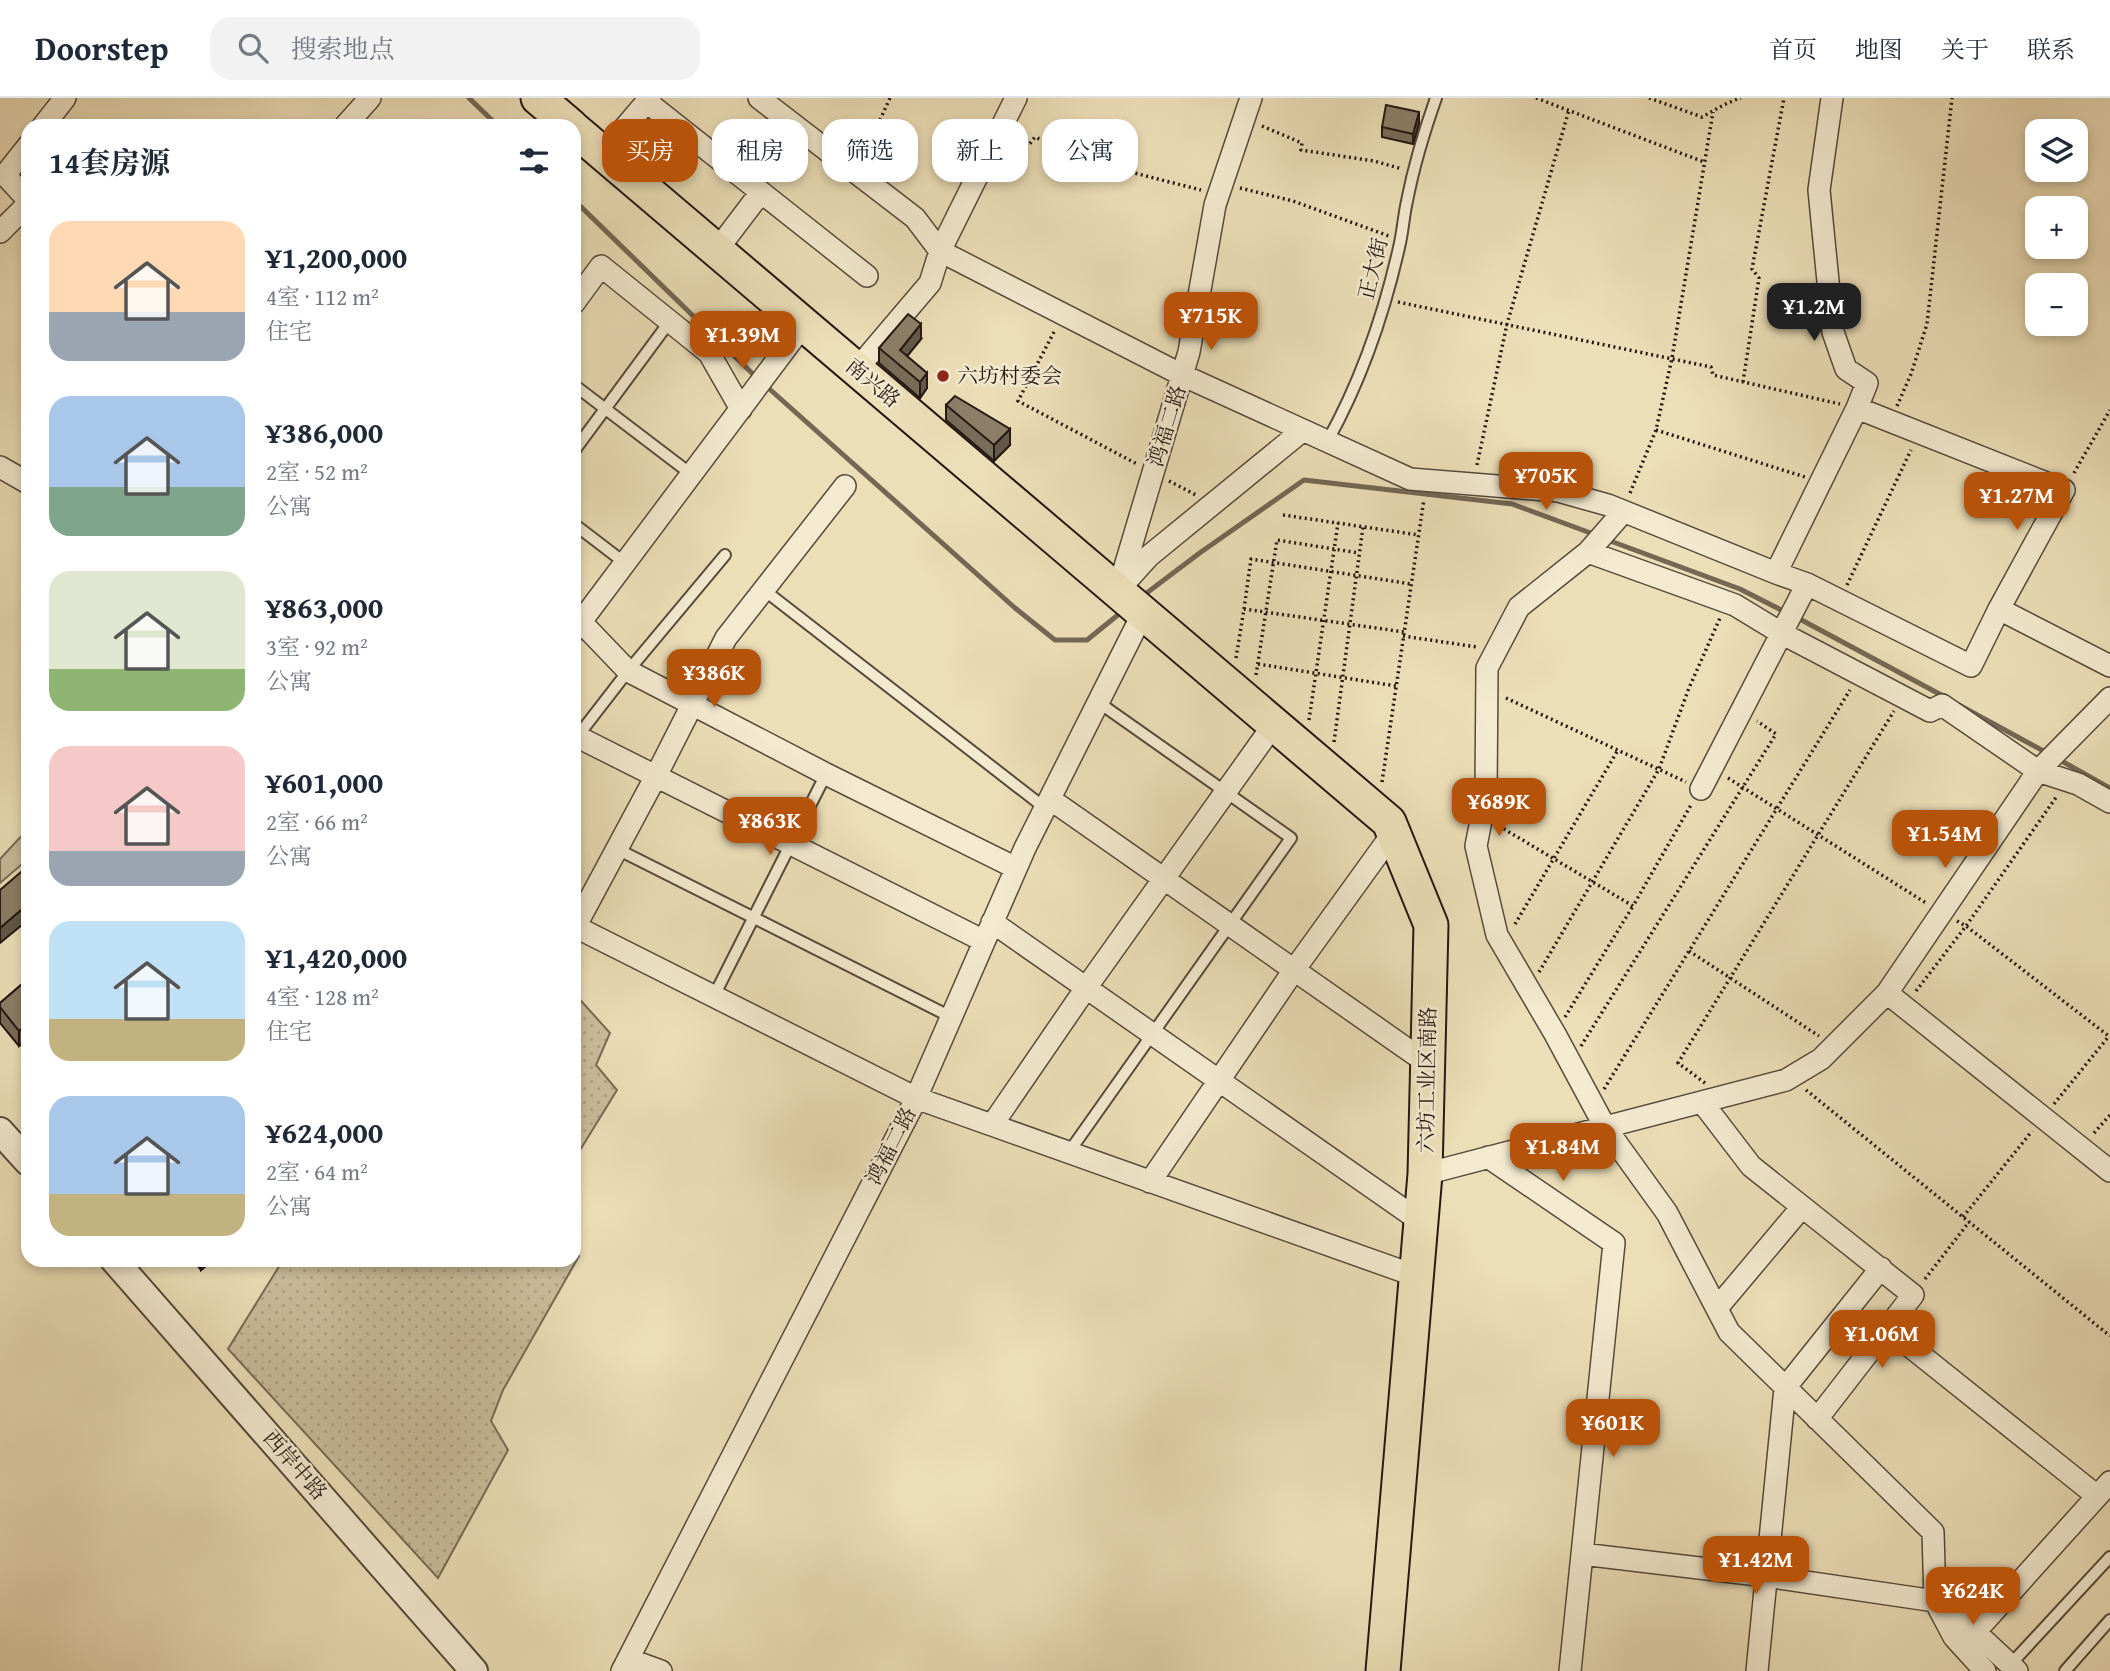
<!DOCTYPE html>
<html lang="zh">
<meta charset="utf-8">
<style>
body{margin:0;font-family:"Gentium Book Plus","Noto Serif SC",serif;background:#f2f2f3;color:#1f2937;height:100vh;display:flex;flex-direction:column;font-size:26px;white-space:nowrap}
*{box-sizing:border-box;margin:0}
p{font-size:23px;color:#747a83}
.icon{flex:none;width:38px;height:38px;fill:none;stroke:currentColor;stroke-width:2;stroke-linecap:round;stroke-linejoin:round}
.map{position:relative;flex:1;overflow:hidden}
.drawer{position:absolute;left:21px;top:21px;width:560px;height:1148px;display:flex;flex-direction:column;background:#fff;border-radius:21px;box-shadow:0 4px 10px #0003}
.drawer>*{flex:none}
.hud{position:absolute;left:602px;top:21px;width:665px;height:63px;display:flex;gap:14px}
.controls{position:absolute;left:2025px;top:21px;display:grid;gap:14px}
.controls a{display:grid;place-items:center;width:63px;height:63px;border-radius:14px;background:#fff;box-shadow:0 4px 10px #0003;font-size:35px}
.price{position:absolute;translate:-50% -60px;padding:0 16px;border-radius:14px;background:#b45309;color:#fff;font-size:23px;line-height:46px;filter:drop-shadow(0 2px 4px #0008)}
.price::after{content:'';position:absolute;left:50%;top:42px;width:21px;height:16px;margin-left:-10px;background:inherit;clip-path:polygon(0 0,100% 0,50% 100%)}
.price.active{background:#222;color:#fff}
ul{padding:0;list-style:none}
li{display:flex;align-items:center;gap:21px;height:175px;padding:0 28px}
li span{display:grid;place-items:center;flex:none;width:196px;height:140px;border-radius:21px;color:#555}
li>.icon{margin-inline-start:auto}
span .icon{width:84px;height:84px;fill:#fffc;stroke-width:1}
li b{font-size:30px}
h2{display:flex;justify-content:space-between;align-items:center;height:84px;padding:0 28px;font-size:30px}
.pill{padding:0 24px;border-radius:21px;background:#fff;box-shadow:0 4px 10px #0003;font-size:24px;line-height:63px}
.pill.active{background:#b45309;color:#fff}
header{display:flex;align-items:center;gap:42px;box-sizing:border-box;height:98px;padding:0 35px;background:#fff;border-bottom:2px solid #e0e1e3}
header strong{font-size:33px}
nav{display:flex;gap:38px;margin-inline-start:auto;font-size:24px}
.search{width:490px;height:63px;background:#f2f2f3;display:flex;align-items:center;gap:18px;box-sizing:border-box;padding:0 24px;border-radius:21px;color:#747a83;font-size:26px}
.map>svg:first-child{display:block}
.grass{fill:url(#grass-dots);stroke:#786a57;stroke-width:2}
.park{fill:#cabc9b;stroke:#786a57;stroke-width:2}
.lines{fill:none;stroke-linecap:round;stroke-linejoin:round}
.stream{stroke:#746754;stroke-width:5}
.service-casing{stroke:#574a3c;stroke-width:14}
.minor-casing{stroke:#574a3c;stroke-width:24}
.tertiary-casing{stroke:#574a3c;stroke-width:30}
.primary-casing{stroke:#251813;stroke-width:37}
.path{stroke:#251813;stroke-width:3.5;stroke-dasharray:2 3.5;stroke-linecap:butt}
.service{stroke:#f3ead0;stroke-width:10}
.minor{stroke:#f3ead0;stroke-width:21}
.tertiary{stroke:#f3ead0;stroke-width:26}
.primary{stroke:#ecdeb7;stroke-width:33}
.wall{fill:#786d59;stroke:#251813;stroke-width:2}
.shaded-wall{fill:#625949;stroke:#251813;stroke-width:2}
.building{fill:#8c7f68;stroke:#251813;stroke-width:2}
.poi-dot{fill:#8f2418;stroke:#f3ead0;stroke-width:2.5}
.labels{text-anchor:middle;stroke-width:5;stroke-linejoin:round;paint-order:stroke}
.street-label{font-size:21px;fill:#251813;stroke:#f3ead0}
.poi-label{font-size:21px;fill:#251813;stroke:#f3ead0;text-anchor:start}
</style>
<header>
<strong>Doorstep</strong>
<div class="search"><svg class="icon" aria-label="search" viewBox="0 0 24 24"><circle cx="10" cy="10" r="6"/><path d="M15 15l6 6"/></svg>搜索地点</div>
<nav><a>首页</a><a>地图</a><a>关于</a><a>联系</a></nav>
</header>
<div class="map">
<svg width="2110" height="1573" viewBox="0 0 2110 1573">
<defs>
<pattern id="grass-dots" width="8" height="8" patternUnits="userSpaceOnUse" patternTransform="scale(1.75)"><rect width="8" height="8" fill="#cabc9b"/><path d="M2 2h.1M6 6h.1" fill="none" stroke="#ada185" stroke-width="1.8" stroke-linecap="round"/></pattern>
</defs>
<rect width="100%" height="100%" fill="#ecdeb7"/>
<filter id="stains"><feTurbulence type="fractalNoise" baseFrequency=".00286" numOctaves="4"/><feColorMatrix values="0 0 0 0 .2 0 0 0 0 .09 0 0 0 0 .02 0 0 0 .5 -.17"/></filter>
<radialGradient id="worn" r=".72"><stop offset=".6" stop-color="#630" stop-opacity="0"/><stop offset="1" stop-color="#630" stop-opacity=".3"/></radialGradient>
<path class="grass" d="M574,895L610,935L596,967L617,992L574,1062Z
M574,1155L579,1158L503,1292L491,1323L508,1352L438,1480L228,1251L283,1162H574Z"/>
<path class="park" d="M28,731V761L0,785V761Z"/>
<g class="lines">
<path class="stream" d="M469,0L498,28
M574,102L757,280
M765,287L1015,510L1055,542H1087L1124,512
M1605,441L1740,491L1787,515
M1140,500L1201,454L1304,382L1512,406L1596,437
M1796,519L1945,599
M1959,607L2049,656
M2058,661L2110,690"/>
<g class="service-casing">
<path id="service" d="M574,287L691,376
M1327,344C1361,283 1385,213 1400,145C1403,131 1404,116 1407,103C1414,67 1424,34 1436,0
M574,353L670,223
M574,426L625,465
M764,492L1045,710
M577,639L628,573L725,457
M617,751L951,919
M714,898L826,676
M1069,1054L1291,740L1098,604
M2010,1567L2110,1459
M2065,1573L2110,1522"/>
</g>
<g class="minor-casing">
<path id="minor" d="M759,0L915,120L940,153L1182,277L1410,381L1558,393L1608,407L1776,475L1807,486L1971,568L1999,511
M647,4L867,178
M43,28L65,0
M345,28L370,0
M28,48L5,77L28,102
M603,55L650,0
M0,134L28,106
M717,152L761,94
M574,205L601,168L709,255L741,311
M857,271L930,185L940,153L1016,0
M1857,310L2064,392L1999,511L2110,568
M0,369L28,385
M1623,414L1588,454L1519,509L1487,570L1486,697L1476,748L1497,837L1555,936L1605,1029L1667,1115L1729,1234L1933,1434L1935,1503L1954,1539L1985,1573
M1588,454L1735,507L1781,535L1930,613L1942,607L2038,673L2078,686L2110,704
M1776,475L1857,310L1867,285L1846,271L1833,234L1819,92L1832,0
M1122,488L1149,458L1302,333
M1118,492L1189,254L1215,107L1251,0
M581,524L628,573L826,676L1016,770
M574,533L804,226
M574,637L984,843
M1701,691L1807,486
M1050,701L1427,965
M992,824L1420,1123
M574,828L916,1000L1416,1178
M575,829L656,678L726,540L845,388
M1887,895L2110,1073
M1702,1004L1751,1068L1913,1197L1817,1321
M992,1027L1086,890L1274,626
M1488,1059L1614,1145L1570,1573
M1425,1076L1786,982L1821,961L1887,895L2038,673L2110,600
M1150,1084L1294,872L1393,735
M1717,1210L1802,1109
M1887,1230L2097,1398
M1582,1456L1766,1478L1935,1503L1975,1534L2017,1573
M1975,1534L2110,1384
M628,1561L661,1573
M622,1573L913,1007L1025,750L1143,515
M1757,1573L1785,1290L1881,1170"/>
</g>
<g class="tertiary-casing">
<path id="tertiary" d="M0,1033L28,1064
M114,1162L474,1573"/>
</g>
<g class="primary-casing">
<path id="primary" d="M538,0L571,28
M574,31L1389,724L1431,827L1425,1076L1383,1573"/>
</g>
<path class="path" d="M1536,0L1704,64
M1649,0L1702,19C1715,12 1727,4 1741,0
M1262,28L1302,45L1301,52L1374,63L1402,71
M1016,42L1028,48L1035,39L1091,64L1201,92
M864,57L890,0
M1240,90L1293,103L1389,138
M1398,204L1711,269L1713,277L1840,306
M1054,234L1018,303L1137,366
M1743,284L1759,180L1752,171L1784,0
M1897,308L1911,276L1927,226L1952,0
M1656,332L1805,379
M1477,367L1507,226L1569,12
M2074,375L2110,312
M1169,383L1196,397
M1630,395L1656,332L1672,260L1713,14
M1283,417L1419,437
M1847,487L1911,352
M1244,511L1251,461L1411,486
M1403,538L1477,549
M1236,560L1244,511L1404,534
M1258,566L1396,588
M1256,577L1277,442L1359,455
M1506,600L1686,684
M1309,622L1338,425
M1334,644L1363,429
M1728,680L1926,805
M1382,684L1424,401
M1499,728L1633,808L1691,707
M1957,823L1966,828L2110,939
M1515,826L1618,652
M1689,853L1819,938
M1539,874L1659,671L1689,590L1720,520
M1916,893L1966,828L2057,698
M1565,919L1633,808
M1581,948L1776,636L1757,623
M1705,985L1678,965L1894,613
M1604,991L1850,592
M1806,992L2110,1238
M2054,1006L2109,938
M2094,1035L2110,1017
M1963,1119L2032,1033
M1925,1181L1969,1124"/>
<use href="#service" class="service"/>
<use href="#minor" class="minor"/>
<use href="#tertiary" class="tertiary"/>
<use href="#primary" class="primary"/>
</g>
<path class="wall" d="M1419,25L1413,46L1382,39V29Z
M921,241L907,258L927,290L920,300L879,265V250Z
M946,307L1010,347L994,363L946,322Z
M28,881V941L19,948L0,925V905Z
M193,1162H213L201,1172Z"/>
<path class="shaded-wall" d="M1419,14V25L1413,46V36Z
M921,226V241L900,267V252Z
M927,275V290L920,300V284Z
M1010,331V347L994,363V347Z
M28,806V822L0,845V830Z
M28,925V941L19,948V933Z
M201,1162H213L201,1172Z"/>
<path class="building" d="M1386,7L1419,14L1413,36L1382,29Z
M908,216L921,226L900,252L927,275L920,284L879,250Z
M955,298L1010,331L994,347L946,307Z
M28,768V806L0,830V792Z
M28,881V925L19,933L0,909V905Z"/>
<circle class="poi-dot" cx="943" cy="278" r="7"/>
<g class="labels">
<g class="street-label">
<text transform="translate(1373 171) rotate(-76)" y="7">正大街</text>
<text transform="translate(873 285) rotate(40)" y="7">南兴路</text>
<text transform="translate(1167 328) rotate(-73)" y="7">鸿福二路</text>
<text transform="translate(1427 982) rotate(-89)" y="7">六坊工业区南路</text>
<text transform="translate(891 1048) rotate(-63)" y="7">鸿福二路</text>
<text transform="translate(295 1367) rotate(49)" y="7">西岸中路</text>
</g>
<g class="poi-label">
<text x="957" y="285">六坊村委会</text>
</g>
</g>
<rect width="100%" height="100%" filter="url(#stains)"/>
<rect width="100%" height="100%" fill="url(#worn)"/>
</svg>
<div class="controls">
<a><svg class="icon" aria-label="layers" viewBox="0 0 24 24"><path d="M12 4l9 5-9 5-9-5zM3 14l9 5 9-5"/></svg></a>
<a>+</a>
<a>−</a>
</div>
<b class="price active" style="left:1814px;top:245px">¥1.2M</b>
<b class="price" style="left:1211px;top:254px">¥715K</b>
<b class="price" style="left:743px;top:273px">¥1.39M</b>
<b class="price" style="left:1546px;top:414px">¥705K</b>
<b class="price" style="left:2017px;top:434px">¥1.27M</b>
<b class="price" style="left:714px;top:611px">¥386K</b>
<b class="price" style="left:1499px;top:740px">¥689K</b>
<b class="price" style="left:770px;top:759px">¥863K</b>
<b class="price" style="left:1945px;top:772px">¥1.54M</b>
<b class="price" style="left:1563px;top:1085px">¥1.84M</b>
<b class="price" style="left:1882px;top:1272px">¥1.06M</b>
<b class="price" style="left:1613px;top:1361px">¥601K</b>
<b class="price" style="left:1756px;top:1498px">¥1.42M</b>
<b class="price" style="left:1973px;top:1529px">¥624K</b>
<div class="hud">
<a class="pill active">买房</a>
<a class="pill">租房</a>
<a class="pill">筛选</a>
<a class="pill">新上</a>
<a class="pill">公寓</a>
</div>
<section class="drawer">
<h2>14套房源<svg class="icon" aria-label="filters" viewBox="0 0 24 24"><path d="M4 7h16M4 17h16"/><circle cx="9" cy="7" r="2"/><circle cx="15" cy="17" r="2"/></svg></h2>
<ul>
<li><span style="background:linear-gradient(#ffd9b3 65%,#9aa5b1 0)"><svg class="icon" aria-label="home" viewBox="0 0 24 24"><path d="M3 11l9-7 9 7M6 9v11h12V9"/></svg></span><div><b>¥1,200,000</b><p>4室 · 112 m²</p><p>住宅</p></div></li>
<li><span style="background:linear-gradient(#a9c7e8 65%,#7fa58c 0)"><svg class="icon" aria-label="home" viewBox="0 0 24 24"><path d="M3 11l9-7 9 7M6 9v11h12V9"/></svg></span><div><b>¥386,000</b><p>2室 · 52 m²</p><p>公寓</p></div></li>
<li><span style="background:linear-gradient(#dfe7d0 70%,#8fb573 0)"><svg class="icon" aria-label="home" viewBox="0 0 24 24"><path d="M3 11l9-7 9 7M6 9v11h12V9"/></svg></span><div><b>¥863,000</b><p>3室 · 92 m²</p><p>公寓</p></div></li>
<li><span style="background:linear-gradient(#f6c9c9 75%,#9aa5b1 0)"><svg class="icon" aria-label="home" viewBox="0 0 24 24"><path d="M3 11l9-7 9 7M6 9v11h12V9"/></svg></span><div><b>¥601,000</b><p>2室 · 66 m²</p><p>公寓</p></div></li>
<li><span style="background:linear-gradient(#bfe0f5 70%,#c2b280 0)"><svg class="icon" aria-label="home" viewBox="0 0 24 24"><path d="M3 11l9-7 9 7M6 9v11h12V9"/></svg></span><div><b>¥1,420,000</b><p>4室 · 128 m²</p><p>住宅</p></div></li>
<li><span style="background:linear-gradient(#a9c7e8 70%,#c2b280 0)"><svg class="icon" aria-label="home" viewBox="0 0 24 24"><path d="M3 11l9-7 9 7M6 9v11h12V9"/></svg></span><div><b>¥624,000</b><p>2室 · 64 m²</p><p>公寓</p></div></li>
</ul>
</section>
</div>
